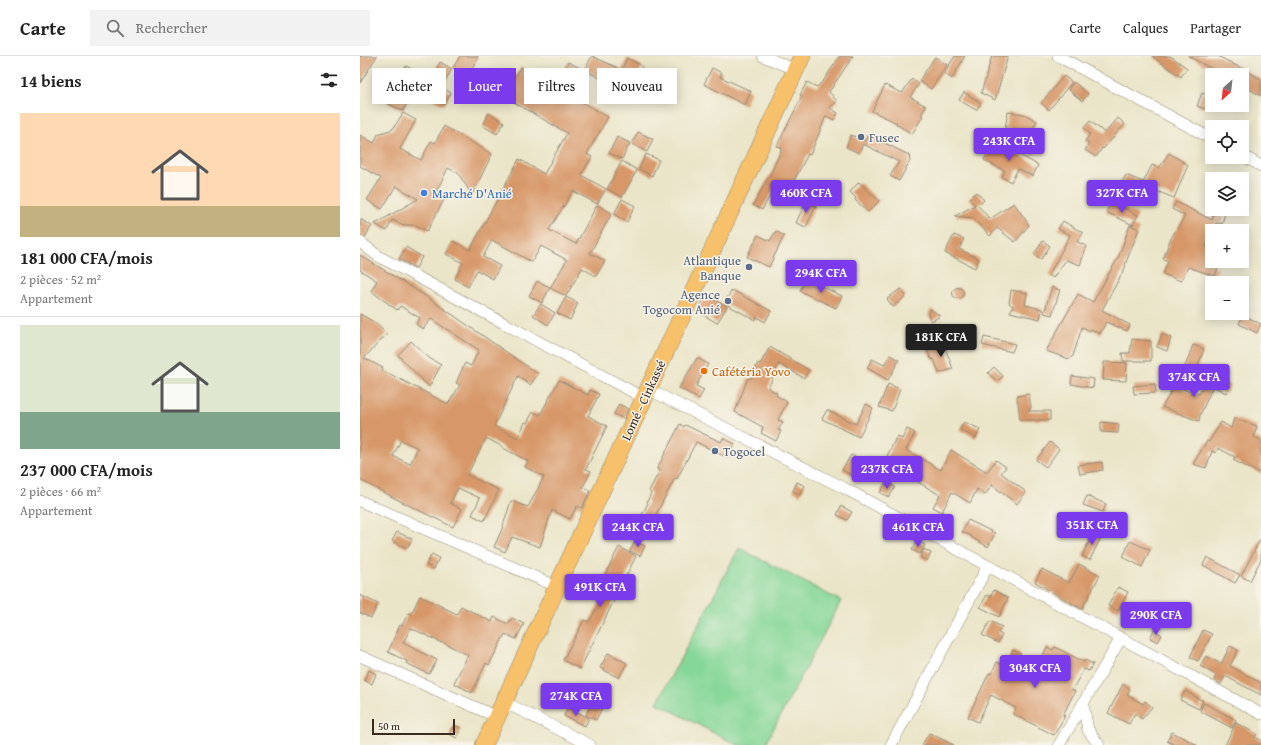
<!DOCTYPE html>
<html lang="fr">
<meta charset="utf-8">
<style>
body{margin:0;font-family:"Gentium Book Plus",serif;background:#f2f2f2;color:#222;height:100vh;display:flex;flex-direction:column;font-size:15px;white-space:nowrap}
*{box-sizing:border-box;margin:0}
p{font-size:13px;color:#767676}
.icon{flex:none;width:22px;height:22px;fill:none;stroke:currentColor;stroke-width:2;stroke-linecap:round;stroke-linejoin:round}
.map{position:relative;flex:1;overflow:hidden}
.details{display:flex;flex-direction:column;background:#fff;width:360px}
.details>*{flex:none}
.top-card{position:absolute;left:12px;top:12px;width:380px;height:36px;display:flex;gap:8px}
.needle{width:26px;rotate:207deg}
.controls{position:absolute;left:845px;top:12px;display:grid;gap:8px}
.controls a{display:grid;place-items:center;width:44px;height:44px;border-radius:0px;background:#fff;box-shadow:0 2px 10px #0003;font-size:20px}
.scale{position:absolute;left:12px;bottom:10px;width:83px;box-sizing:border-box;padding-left:4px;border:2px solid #3b2a1e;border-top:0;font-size:11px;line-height:14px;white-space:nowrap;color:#3b2a1e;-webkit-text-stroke:3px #f7f3e8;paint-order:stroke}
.price{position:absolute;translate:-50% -34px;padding:0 9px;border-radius:4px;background:#7c3aed;color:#fff;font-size:13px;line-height:26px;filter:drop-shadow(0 1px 2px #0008)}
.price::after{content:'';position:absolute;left:50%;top:24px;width:12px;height:9px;margin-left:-6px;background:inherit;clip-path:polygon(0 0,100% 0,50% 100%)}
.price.on{background:#222;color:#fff}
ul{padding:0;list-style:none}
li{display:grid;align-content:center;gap:8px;height:212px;padding:0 20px}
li+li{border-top:1px solid #e0e0e0}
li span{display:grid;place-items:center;height:124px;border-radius:0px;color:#555}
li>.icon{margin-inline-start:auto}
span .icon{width:72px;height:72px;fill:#fffc;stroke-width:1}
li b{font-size:17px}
h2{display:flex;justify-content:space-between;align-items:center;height:48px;padding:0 20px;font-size:17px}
.chip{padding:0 14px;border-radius:0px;background:#fff;box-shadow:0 2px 10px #0003;font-size:14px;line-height:36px}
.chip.on{background:#7c3aed;color:#fff}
header{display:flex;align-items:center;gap:24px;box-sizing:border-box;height:56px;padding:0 20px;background:#fff;border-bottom:1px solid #e0e0e0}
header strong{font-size:19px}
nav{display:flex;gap:22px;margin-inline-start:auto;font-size:14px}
.search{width:280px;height:36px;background:#f2f2f2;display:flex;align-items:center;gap:10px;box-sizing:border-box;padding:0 14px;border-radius:0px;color:#767676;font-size:15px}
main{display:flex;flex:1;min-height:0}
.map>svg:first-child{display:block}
.green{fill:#85d797;stroke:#60805a}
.building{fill:#d79768;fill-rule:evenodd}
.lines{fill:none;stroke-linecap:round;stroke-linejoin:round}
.minor-casing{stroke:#928873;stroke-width:12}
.highway-casing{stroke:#928873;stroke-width:18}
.minor{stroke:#fff;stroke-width:11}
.highway{stroke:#f7c06b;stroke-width:17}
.service-dot{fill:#5c6f8a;stroke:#f7f3e8;stroke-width:1.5}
.shop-dot{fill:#3f7fe0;stroke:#f7f3e8;stroke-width:1.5}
.food-dot{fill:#e8710a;stroke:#f7f3e8;stroke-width:1.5}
.labels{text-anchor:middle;stroke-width:3;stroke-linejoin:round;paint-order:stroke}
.service-label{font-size:13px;fill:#4e5e75;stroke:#f7f3e8;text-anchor:start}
.shop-label{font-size:13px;fill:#366cbe;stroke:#f7f3e8;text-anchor:start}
.food-label{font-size:13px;fill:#c56008;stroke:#f7f3e8;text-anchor:start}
.street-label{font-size:13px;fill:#3b2a1e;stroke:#f7f3e8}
</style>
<header>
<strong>Carte</strong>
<div class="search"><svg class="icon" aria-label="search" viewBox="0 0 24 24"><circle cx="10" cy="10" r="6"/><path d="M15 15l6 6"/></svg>Rechercher</div>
<nav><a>Carte</a><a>Calques</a><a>Partager</a></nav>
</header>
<main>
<section class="details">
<h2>14 biens<svg class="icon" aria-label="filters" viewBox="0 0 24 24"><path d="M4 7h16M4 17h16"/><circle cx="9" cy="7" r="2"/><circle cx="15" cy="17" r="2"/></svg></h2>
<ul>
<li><span style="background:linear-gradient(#ffd9b3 75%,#c2b280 0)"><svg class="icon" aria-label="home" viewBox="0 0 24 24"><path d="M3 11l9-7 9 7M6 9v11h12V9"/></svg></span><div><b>181 000 CFA/mois</b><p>2 pièces · 52 m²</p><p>Appartement</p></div></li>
<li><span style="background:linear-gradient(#dfe7d0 70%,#7fa58c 0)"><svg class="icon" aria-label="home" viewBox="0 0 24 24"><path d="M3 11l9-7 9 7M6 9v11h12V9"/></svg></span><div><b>237 000 CFA/mois</b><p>2 pièces · 66 m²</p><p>Appartement</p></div></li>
</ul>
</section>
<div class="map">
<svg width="901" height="689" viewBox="0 0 901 689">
<rect width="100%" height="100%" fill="#f7f3e8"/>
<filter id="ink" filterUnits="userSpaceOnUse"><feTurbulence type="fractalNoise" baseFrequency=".025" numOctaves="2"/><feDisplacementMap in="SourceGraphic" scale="8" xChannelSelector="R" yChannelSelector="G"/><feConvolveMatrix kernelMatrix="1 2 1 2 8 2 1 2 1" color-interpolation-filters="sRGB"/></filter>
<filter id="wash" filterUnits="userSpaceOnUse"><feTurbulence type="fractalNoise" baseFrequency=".012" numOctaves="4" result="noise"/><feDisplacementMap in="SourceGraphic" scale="16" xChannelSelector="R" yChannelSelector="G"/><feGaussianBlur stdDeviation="0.9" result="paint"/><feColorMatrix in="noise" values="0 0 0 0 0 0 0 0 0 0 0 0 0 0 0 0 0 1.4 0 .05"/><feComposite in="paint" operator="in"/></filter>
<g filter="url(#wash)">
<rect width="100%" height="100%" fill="#eae5c8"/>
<path class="green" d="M379,492L481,545L405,689H377L297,647Z"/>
<g id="blocks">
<path class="building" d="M0,0H17L0,27Z
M100,0H118L109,20L93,12Z
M232,0L260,13L252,29L225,14Z
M480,0H493L469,36L477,45L470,52L478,57L474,64L466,60L450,99L448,98L430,132L418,126L402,154L393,149L411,117L422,92L417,90L442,40L440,39L447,26L457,31L464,24Z
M595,0H605L592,23L584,17Z
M632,0H648L635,44L621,37Z
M792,0H810L827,12L821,21Z
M828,0H858L901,23V40L882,29V19H863Z
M575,1L587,9L571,33L559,25Z
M267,2L282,10L276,23L261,15Z
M80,6L92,13L84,28L71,21Z
M208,6L224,14L210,39L248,61L227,98L232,101L221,119L246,133L237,148L213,135L189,174L216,188L237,149L252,157L230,197L245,205L236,220L222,212L206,240L190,232L207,204L181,190L172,206L132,184L123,201L140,210L133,223L117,214L108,231L95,223L103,207L86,198L93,185L110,194L159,103L184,118L207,77L143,40L161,11L195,32Z
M46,10L61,18L43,55L27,47Z
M352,12L362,17L360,21L391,35L385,49L344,28Z
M704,20L712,26L689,54L681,47Z
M110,22L121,29L113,44L101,37Z
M552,23L559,28L550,41L566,50L561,59L563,60L552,78L536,68L537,67L512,55L525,29L542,37Z
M275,24L289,31L280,46L267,39Z
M714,26L728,38L722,45L708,33Z
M76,28L91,37L84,49L69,41Z
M604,36L621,47L616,54L599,44Z
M842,37L850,40L845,53L837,50Z
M648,56L664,58L677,65L669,80L679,93L672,99L654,74L645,72Z
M43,57L56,64L40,93L61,104L71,85L75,87L84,70L132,98L112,139L98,117L88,112L75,138L85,142L67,175L56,169H44L32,164L27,175L15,168L58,143L36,130L22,153L7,144L21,122L0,110V79L14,87L18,78L33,73Z
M129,57L144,66L137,78L123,70Z
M758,62L765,68L743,93L742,92L736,101L725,94L729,88L725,85L730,78L724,72L730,65L745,77Z
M278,76L293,83L287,96L272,88Z
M491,79L505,85L508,79L549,99L550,105L539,125L530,120L539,106L503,88L499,97L486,91Z
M257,81L270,87L262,103L249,97Z
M633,85L678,109L673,120L658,113L651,126L642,121L645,115L624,104Z
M809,97L828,109L814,142L782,129L792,109L799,112Z
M286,98L299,104L292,120L279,113Z
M262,105L277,114L262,141L247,133Z
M766,119L783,126L779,134L762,126Z
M499,126L519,145L508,156L495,144L496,142L490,136Z
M616,136L624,144L618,150L630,163L654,147L669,169L655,186L637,172L630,180L613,162L595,160L615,149L609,143Z
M262,143L275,150L267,166L254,158Z
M446,145L456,150L446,171L436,167Z
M751,146L778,159L773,169L746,156Z
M816,146L852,164L855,153H866L862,168L856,167L846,191L852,193V210L858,212L855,220L828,211L821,225L803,218L808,205L803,203L810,184L825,160L812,153Z
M0,163L12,170L5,181L0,179Z
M703,165L723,177L717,186L727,190L720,209L706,204L693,222L689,219L710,179L698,173Z
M770,169L779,173L765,209L766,210L742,254L770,269L767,275L746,266L740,278L731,273L730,275L722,271L713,300L709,303L686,295L718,238L733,246L759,200Z
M416,175L424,180L409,211L387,201L398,179L410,185Z
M594,179L604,183L599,193L619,203L615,212L585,197Z
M683,185L690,190L681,203L674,198Z
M46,191L62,201L56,212L39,203Z
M0,199L64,239L178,318L170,329L158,320L134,370L158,382L165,366L167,367L173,356L180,359L199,324L228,339L230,334L239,338L228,360L247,370L226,413L231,415L223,431L230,435L222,452L217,450L210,463L192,454L180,491L152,481L145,496L134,491L142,473L151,445L168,451L184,421L165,411L168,405L143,392V391L126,382L107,419L139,434L124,465L112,459L120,442L98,432L90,447L102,453L93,471L44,447L0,424V258L14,266L27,278L4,302L23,312L22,314L88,348L100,329L96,327L105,307L111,310L119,294L71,263L63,273L56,268L60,262L40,250L37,254L11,235L17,225L0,214ZM41,384L58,392L50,408L33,400Z
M446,223L482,240L476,252L440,235Z
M177,225L190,231L182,247L169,240Z
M692,231L700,234L692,259L684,257Z
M592.5 237a5.5 5.5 0 1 1 11 0a5.5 5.5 0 1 1-11 0Z
M540,233L546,240L533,251L527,243Z
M372,234L411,255L405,266L397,261L395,264L364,247Z
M651,234L667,237L665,249L682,253L680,263L650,256L653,250L649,247Z
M346,239L367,251L357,267L337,255Z
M206,241L218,247L210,264L197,257Z
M181,248L195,257L188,269L173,259Z
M571,253L580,260L572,265L568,259Z
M883,259L901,268L897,277L879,268Z
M802,278L811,282L807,295L797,291Z
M624,281L655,288L652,296L622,289Z
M772,283L791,285V305H763L762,297H770Z
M51,285L69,302L81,309L69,331L38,299Z
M583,286L593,313L579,317L574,303L572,304L567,295Z
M833,289L844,293L835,318L824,313Z
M410,291L449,314L444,322L419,308L408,332L417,337L416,339L427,346L418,364L423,366L418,374L421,375L416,385L401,377L403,371L375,356L388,322L391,323L398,307L400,308Z
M530,299L539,304L528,324L507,312L512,303L524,309Z
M337,302L348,308L336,330L344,334L339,343L319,332Z
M744,306L767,307L766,325L743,324Z
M634,311L643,320L637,325L628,317Z
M853,314L859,317L857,321L870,329L866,337L853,330L840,359L839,365L802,351L815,329L836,339L837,337L839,338Z
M712,320L734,323L733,332L711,328Z
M528,328L540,333L532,355L519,351Z
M795,328L796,337L774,338L773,330Z
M669,338L671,352L668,355H690V364H660L657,340Z
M259,348L268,353L264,363L254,358Z
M506,348L513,352L499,381L462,363L467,354L496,368Z
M874,362L897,370L894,381L901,384V418L873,404L875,401L858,392L856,397L852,395L846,412L833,408L847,385L849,386L861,366L871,372Z
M604,366L620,373L616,382L600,374Z
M741,366L759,368L758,377L741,376Z
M320,368L324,371L325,369L361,386L363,382L375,388L368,402L336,386L317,423L315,422L307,437L283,484L272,478L288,447L287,446L291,437L289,435L300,414L297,413Z
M547,373L555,377L546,394L581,414L591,394L627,416L636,404L646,411L641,417L666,436L657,448L632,429L625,439L617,433L610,447L592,436L582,456L573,451L580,439L524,406L537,380L542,383Z
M690,386L699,393L686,411L676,404Z
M491,399L509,407L503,419L496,415L493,420L482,414Z
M742,406L743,414L720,418L718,409Z
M437,426L445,430L440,439L433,435Z
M526,426L535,431L529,441L520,437Z
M727,440L746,448L743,456L723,449Z
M481,450L492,456L487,464L477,459Z
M608,464L635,477L628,491L611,481L612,480L602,476Z
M734,475L742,479L730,504L722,500Z
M37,476L52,483L47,492L32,485Z
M901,482V503L890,525L881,520Z
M275,485L285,490L280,500L270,495Z
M557,485L565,489L560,498L552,494Z
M770,485L790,494L782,511L763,501Z
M259,491L276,500L220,613L203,604L224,564L229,566L241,544L234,541Z
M564,493L571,497L567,505L560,501Z
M72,498L79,502L74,513L66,509Z
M847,501L880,519L875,527L843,509Z
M719,508L740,519L722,553L675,526L682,513L709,527Z
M758,531L768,536L758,555L748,550Z
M634,534L648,542L639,561L620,551L627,539L630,541Z
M0,539L18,548L11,562L0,557Z
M60,540L97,558L101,550L132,566L134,561L148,568L152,562L164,568L156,583L145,578L129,609L126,607L112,637L94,627L108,599L82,586V587L51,572L43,587L77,604L69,618L46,607L47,605L28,596L40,569L42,570L48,557L51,558Z
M630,565L642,571L638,577L642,579L638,587L622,579Z
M794,574L802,579L798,586L790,582Z
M843,574L852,578L838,605L830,601Z
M870,590L878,594L870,610L901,627V639L865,620L861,628L854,624L856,619L840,610L846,600L861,608Z
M687,591L693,594L695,591L724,606L725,604L733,608L729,615L724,613L712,634L715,635L703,659L705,660L694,679L653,658L656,652L631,639L618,666L608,661L629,617L631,618L637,606L645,610L653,594L661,598L653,614L655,615L654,618L670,625Z
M248,597L267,607L259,622L240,612Z
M9,614L16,618L12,628L4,624Z
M763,628L770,633L767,639L783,648L785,645L792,651L782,663L775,657L769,668L748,657Z
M825,635L843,645L839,653L820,644Z
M237,637L247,642L236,664L226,659Z
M844,647L876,664L872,672L840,655Z
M208,651L229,662L225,670L204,660Z
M876,667L897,678L895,681L901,684V689H865Z
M94,669L101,672L97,682L89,678Z
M812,676L837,689H815L807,685Z
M569,677L594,689H562Z"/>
</g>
</g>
<g filter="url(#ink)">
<use href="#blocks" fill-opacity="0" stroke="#928873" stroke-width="1"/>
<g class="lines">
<g class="minor-casing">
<path id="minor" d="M403,0L436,14
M698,0L852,83
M882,99L901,110
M0,186L18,200L284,342
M288,333L484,432L901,658
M0,445L198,531
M0,600L137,661
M144,646L230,689
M723,648L728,674L739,689
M531,689L628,510
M699,689L761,582"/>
</g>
<g class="highway-casing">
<path id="highway" d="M124,689L442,0"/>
</g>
<use href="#minor" class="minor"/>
<use href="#highway" class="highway"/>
</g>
</g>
<g class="service-dot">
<circle cx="501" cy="81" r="4"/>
<circle cx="389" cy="211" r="4"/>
<circle cx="368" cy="245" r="4"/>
<circle cx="355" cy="395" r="4"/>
</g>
<circle class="shop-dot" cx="64" cy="137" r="4"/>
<circle class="food-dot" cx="344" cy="315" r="4"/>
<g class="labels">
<g class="service-label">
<text x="509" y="86">Fusec</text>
<text x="381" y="209" text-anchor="end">Atlantique<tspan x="381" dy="15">Banque</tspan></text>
<text x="360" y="243" text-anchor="end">Agence<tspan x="360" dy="15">Togocom Anié</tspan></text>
<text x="363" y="400">Togocel</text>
</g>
<g class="shop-label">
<text x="72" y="142">Marché D'Anié</text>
</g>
<g class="food-label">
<text x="352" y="320">Cafétéria Yovo</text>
</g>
<g class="street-label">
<text transform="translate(283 344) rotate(-65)" y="5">Lomé - Cinkassé</text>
</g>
</g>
</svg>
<div class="controls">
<a><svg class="needle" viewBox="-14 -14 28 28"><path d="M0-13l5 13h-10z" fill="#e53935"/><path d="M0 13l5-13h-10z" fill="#767676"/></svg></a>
<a><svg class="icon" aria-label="locate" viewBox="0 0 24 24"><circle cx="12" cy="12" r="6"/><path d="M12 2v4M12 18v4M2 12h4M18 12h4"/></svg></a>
<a><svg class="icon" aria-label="layers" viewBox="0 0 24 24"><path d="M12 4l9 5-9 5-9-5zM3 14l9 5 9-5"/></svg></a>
<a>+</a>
<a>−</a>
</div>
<div class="scale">50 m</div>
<b class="price" style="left:649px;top:106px">243K CFA</b>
<b class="price" style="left:446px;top:158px">460K CFA</b>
<b class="price" style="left:762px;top:158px">327K CFA</b>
<b class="price" style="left:461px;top:238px">294K CFA</b>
<b class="price on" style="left:581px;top:302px">181K CFA</b>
<b class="price" style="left:834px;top:342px">374K CFA</b>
<b class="price" style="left:527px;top:434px">237K CFA</b>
<b class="price" style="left:732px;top:490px">351K CFA</b>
<b class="price" style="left:278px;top:492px">244K CFA</b>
<b class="price" style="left:558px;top:492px">461K CFA</b>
<b class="price" style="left:240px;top:552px">491K CFA</b>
<b class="price" style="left:796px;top:580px">290K CFA</b>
<b class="price" style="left:675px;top:633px">304K CFA</b>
<b class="price" style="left:216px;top:661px">274K CFA</b>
<div class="top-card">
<a class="chip">Acheter</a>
<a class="chip on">Louer</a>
<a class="chip">Filtres</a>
<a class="chip">Nouveau</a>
</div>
</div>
</main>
